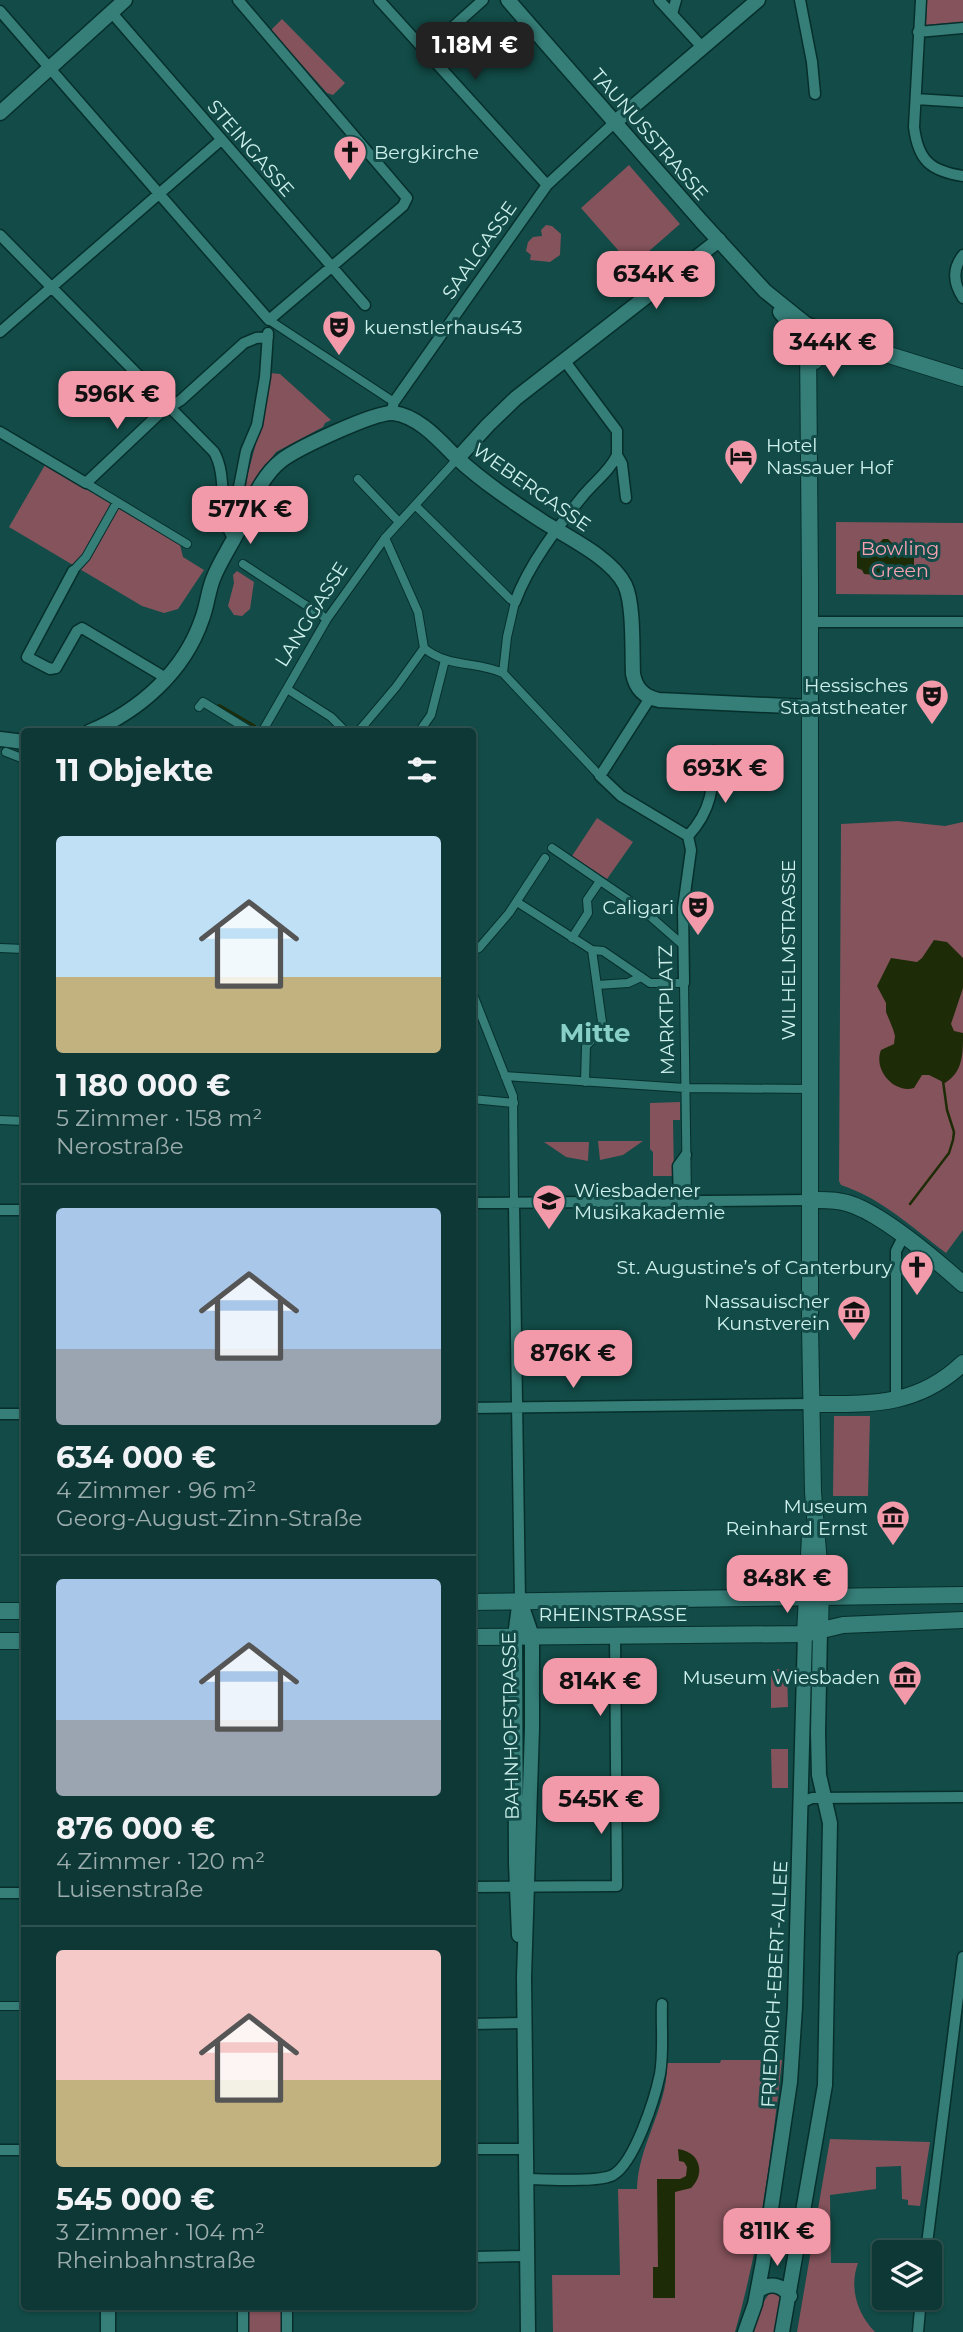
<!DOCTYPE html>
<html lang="de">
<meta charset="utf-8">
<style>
body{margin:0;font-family:Montserrat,sans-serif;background:#1c4341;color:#f1f3f6;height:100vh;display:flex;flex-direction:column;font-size:26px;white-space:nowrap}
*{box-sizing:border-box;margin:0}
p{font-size:23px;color:#9bacad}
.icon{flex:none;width:38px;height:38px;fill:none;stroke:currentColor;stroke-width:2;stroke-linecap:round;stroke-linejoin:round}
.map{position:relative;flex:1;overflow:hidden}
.details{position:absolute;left:21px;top:728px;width:455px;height:1582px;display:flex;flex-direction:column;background:#0e3835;border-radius:7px;box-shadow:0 2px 5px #0004,0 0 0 2px #2e5250}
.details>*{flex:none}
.buttons{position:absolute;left:872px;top:2240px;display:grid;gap:14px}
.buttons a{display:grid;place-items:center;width:70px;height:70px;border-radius:7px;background:#0e3835;box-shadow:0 2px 5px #0004,0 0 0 2px #2e5250;font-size:35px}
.price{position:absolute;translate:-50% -60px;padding:0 16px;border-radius:14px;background:#f39aaa;color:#111;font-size:23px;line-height:46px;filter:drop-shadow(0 2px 4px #0008)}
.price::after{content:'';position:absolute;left:50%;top:42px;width:21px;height:16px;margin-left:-10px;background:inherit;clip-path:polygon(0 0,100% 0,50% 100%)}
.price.on{background:#222;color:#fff}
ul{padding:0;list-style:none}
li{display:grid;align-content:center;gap:14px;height:371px;padding:0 35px}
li+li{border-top:2px solid #2e5250}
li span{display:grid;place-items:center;height:217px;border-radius:7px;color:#555}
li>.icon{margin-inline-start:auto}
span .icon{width:126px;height:126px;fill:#fffc;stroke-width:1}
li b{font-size:30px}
h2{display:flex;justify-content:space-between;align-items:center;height:84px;padding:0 35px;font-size:30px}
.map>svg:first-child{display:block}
.green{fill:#85535c}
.water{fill:#1d2b07}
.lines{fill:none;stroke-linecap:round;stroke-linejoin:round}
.stream{stroke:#1d2b07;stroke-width:2.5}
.pedestrian-casing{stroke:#062f2c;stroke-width:10}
.minor-casing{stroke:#062f2c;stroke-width:13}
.tertiary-casing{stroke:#062f2c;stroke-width:17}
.secondary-casing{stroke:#062f2c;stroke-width:18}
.pedestrian{stroke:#367e78;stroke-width:8}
.minor{stroke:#367e78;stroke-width:10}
.tertiary{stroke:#367e78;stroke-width:14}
.secondary{stroke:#367e78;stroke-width:16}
.labels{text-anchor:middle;stroke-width:6;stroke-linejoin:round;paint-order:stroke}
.street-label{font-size:19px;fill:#cdf0ec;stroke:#124b47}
.poi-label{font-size:19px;fill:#cdf0ec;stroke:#124b47;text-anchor:end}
.park-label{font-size:19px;fill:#f7a2b1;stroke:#124b47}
.district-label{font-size:26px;font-weight:bold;fill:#88cfc8;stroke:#124b47}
</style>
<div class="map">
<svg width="963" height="2332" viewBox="0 0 963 2332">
<rect width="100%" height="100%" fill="#124b47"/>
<path class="green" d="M927,0H963V22L926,25Z
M282,19L345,83L333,95L327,93L271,30Z
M629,165L680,224L632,266L581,208Z
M546,225L552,226L561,234L560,255L550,262L530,260L531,255L526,251L528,242L533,237L542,236L541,230Z
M270,373L280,374L331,420L325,423L323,427L276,452L245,493L248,473L262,421Z
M45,465L180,545L183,557L204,570L178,609L164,613L142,606L9,527Z
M836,522L963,523V595L836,594Z
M237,571L254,582L250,609L242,616L234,615L228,606L234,583L233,575Z
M597,818L633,842L607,879L572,856Z
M898,821L945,826L963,822V1230L946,1253C913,1228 881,1198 841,1185L839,1181L841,824Z
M680,1102V1120H673L674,1176H653V1152L650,1149V1103Z
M598,1141H643L623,1155L600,1160Z
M544,1142H589L588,1161L566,1157Z
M834,1416H870L868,1496H833Z
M771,1669H787L788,1707L771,1708Z
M771,1749H788V1788H772Z
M721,2060H782C772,2151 760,2245 735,2332H553L552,2275H620L618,2189H637C638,2145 668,2107 667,2063H720Z
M830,2139L930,2142L920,2206L908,2205V2200L902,2199L901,2166L876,2167V2189L830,2195L831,2263H858C849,2288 857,2313 875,2332H797Z
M770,2292L780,2295L782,2310L777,2332H754L761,2306Z
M249,2307H285V2332H249Z"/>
<path class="water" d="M883,539H888L894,545H907L910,550L914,552V568L909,569L907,574H894L888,580H883L876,575L864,574L862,570L857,568V552L862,549L864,545H877Z
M934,940L947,942L963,958V988L951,1024L954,1031L963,1033C963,1054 963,1072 945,1083L929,1075H922L914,1088C894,1094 873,1070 881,1050L894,1044L895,1036L893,1029L886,1012V1003L877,986L891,958L917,962L922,958Z
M678,2149C700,2152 706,2173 691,2188L675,2192V2298H653V2267H658L657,2179H680L686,2176L687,2167L684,2162L679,2161Z"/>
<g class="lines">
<path class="stream" d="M219,705L255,726
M910,1204L949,1153L953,1140L954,1132L947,1110L943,1081"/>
<g class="pedestrian-casing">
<path id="pedestrian" d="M269,320L394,402
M358,479L399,522
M86,483L187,544
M415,505L510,599L515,602L507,637L503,673
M385,538L418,612L424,648C448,668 476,661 503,673L600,776
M243,564L327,619
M73,571L86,557L117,502
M287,689L331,717L346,732
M199,707L203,702L252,732
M262,732L327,619L385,538L458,458
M358,732L396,687L424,648
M419,732L431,715L445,660
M6,752L24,759
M552,848L643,910L683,945
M517,902L592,950L603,951L650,983H684L687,1202
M572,938L588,913L587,900L600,881
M0,948L24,949
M472,951L479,948L509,913L545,858
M597,985L628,983L641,977
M472,992L513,1096L514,1203
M505,1076L685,1088L810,1089
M585,1082L586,1046L603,1029L592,950
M472,1099L514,1103
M0,1120L24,1121
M0,2006H24"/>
</g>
<g class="minor-casing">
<path id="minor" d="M238,0L407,198L403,206L269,320
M379,0L547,185
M659,0L702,47
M800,0L812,62L815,94
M921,0L914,127C918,160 930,171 963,176
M0,11L269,320
M112,13L365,305
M672,14L676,0
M918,32L963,28
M426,51L483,0
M916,99L963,102
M0,235L214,452C229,478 216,515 234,539
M963,255C952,269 953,283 963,298
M0,332L221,140
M564,360L617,431V455L622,464L626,498
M391,413L394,402L547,185L614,123
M0,432L86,483L160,413L181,400L244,343L256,338L268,337
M248,508L242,504L238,492L246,451L257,425L265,377L268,333
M73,571L27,657L50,669L56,668L77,631L82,628L166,678
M515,602C529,564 557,528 582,497C593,483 610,471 617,455
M810,622H963
M650,698L600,776L621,796L688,836
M688,836C713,809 713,786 714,751
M684,983L683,908L691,850L688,836
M679,1202L678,1166L686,1155
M472,1203L809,1200
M514,1203L520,1601
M0,1210H24
M896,1400V1251L903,1237
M472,1408L811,1404
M0,1414H24
M801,1803L812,1798L963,1797
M472,1887L617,1886L615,1635
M0,1893H24
M472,2024L526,2023
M472,2149H527
M0,2150H24
M527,2179C546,2179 598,2183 613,2175C635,2162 655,2098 660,2074C664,2051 661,2026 662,2004
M926,2252L963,1957
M472,2257L528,2256
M243,2306V2332
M287,2306V2332
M918,2332L921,2298"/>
</g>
<g class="tertiary-casing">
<path id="tertiary" d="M508,0L701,221L765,291L806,324L831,334
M0,113L125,0
M614,123L758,0
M780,312L804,341L816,346
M458,458L488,425L516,398L719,240
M89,732C139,711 184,672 202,619C207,606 208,592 213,579C220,561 232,544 240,527C251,504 261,476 282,460C298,448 374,412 393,413C419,416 440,441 457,458C483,482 513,502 542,521C567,537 612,558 625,585C634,604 632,651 633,674C636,689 644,697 659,700L809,707
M0,739L24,742
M520,1601L532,1636V1728L524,1977L528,2332
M519,1935L516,1863L515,1636L519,1606
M758,2291C769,2282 781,2284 790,2296
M108,2306V2332
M745,2332L755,2304L763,2262L790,2082L795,2007L805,1634
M782,2332L825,2085L830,1823L819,1775L818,1733L820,1630"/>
</g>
<g class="secondary-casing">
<path id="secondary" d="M815,361L816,346L856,348
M809,1200C822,1200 834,1199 847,1203C880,1212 936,1260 963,1284
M811,1404C870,1404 917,1407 963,1363
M472,1602L963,1595
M0,1611H24
M820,1630L821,1587L813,1492L810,1326V582L808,344L816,336L831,334L870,349L963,378
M805,1634L810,1536
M472,1637L805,1634L843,1625L963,1620
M0,1641H24"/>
</g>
<use href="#pedestrian" class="pedestrian"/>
<use href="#minor" class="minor"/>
<use href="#tertiary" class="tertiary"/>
<use href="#secondary" class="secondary"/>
</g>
<defs>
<g id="church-pin" transform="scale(1.75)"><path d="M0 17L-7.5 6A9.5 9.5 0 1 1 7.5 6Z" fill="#f39aaa" stroke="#124b47"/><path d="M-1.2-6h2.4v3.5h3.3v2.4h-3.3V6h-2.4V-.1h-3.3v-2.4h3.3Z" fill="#111"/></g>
<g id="theatre-pin" transform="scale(1.75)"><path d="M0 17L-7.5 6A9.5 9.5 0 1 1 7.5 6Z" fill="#f39aaa" stroke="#124b47"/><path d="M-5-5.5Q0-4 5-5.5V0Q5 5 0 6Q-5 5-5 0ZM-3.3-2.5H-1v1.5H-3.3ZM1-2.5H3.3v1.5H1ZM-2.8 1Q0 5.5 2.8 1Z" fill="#111"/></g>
<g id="hotel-pin" transform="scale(1.75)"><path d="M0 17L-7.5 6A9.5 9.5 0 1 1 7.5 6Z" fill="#f39aaa" stroke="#124b47"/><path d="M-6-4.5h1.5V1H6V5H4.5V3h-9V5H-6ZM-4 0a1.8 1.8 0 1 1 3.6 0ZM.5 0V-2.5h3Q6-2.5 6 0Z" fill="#111"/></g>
<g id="university-pin" transform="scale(1.75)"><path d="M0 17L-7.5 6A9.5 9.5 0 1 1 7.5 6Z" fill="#f39aaa" stroke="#124b47"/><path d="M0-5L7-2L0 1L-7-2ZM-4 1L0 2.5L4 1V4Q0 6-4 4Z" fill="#111"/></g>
<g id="museum-pin" transform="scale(1.75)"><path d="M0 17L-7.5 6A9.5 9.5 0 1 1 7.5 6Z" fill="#f39aaa" stroke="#124b47"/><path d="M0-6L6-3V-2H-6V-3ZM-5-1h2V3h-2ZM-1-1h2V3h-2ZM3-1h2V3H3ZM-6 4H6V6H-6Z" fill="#111"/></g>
</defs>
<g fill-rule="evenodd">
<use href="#church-pin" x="350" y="152"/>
<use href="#theatre-pin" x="339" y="327"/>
<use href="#hotel-pin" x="741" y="456"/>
<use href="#theatre-pin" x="932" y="696"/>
<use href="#theatre-pin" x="698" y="907"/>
<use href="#university-pin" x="549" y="1201"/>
<use href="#church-pin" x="917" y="1267"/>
<use href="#museum-pin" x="854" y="1312"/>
<use href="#museum-pin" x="893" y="1517"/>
<use href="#museum-pin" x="905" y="1677"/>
</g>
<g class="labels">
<g class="street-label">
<text transform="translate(650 134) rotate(49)" y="7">TAUNUSSTRASSE</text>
<text transform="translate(251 148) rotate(49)" y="7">STEINGASSE</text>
<text transform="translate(479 250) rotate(-55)" y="7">SAALGASSE</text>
<text transform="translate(532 487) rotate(35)" y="7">WEBERGASSE</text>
<text transform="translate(311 614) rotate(-58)" y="7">LANGGASSE</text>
<text transform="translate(788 950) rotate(-90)" y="7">WILHELMSTRASSE</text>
<text transform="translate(666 1010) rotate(-91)" y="7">MARKTPLATZ</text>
<text x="613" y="1621">RHEINSTRASSE</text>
<text transform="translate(510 1726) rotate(-91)" y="7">BAHNHOFSTRASSE</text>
<text transform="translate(774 1984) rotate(-87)" y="7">FRIEDRICH-EBERT-ALLEE</text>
</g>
<g class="poi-label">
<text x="374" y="159" text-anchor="start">Bergkirche</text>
<text x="364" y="334" text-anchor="start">kuenstlerhaus43</text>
<text x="766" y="452" text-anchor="start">Hotel<tspan x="766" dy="22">Nassauer Hof</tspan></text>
<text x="908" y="692">Hessisches<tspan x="908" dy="22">Staatstheater</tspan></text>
<text x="674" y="914">Caligari</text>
<text x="574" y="1197" text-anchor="start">Wiesbadener<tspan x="574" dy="22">Musikakademie</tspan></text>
<text x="892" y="1274">St. Augustine’s of Canterbury</text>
<text x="830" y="1308">Nassauischer<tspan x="830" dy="22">Kunstverein</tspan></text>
<text x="868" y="1513">Museum<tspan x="868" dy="22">Reinhard Ernst</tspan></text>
<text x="880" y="1684">Museum Wiesbaden</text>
</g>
<g class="park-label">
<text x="900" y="555">Bowling<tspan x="900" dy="22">Green</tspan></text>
</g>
<g class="district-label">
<text x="595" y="1042">Mitte</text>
</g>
</g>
</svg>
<div class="buttons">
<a><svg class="icon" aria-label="layers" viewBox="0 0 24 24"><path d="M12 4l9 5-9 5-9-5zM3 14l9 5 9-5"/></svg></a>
</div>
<b class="price on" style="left:475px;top:82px">1.18M €</b>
<b class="price" style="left:656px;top:311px">634K €</b>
<b class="price" style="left:833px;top:379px">344K €</b>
<b class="price" style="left:117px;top:431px">596K €</b>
<b class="price" style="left:250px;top:546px">577K €</b>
<b class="price" style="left:725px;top:805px">693K €</b>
<b class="price" style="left:573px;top:1390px">876K €</b>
<b class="price" style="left:787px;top:1615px">848K €</b>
<b class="price" style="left:600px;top:1718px">814K €</b>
<b class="price" style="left:601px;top:1836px">545K €</b>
<b class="price" style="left:777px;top:2268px">811K €</b>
<section class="details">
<h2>11 Objekte<svg class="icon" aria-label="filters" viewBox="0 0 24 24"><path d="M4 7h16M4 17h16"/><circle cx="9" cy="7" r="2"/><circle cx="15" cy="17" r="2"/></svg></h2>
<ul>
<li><span style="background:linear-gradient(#bfe0f5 65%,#c2b280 0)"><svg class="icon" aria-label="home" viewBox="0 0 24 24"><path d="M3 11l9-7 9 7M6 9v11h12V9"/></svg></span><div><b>1 180 000 €</b><p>5 Zimmer · 158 m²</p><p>Nerostraße</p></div></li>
<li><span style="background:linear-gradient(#a9c7e8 65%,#9aa5b1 0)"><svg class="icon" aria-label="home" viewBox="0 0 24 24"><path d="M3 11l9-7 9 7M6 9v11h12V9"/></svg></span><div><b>634 000 €</b><p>4 Zimmer · 96 m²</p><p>Georg-August-Zinn-Straße</p></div></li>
<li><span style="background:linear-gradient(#a9c7e8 65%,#9aa5b1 0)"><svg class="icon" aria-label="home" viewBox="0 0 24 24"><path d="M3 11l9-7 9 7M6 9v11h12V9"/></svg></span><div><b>876 000 €</b><p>4 Zimmer · 120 m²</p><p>Luisenstraße</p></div></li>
<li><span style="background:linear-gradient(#f6c9c9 60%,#c2b280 0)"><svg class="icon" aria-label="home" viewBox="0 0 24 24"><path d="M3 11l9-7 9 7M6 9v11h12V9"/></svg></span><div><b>545 000 €</b><p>3 Zimmer · 104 m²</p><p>Rheinbahnstraße</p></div></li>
</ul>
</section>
</div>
